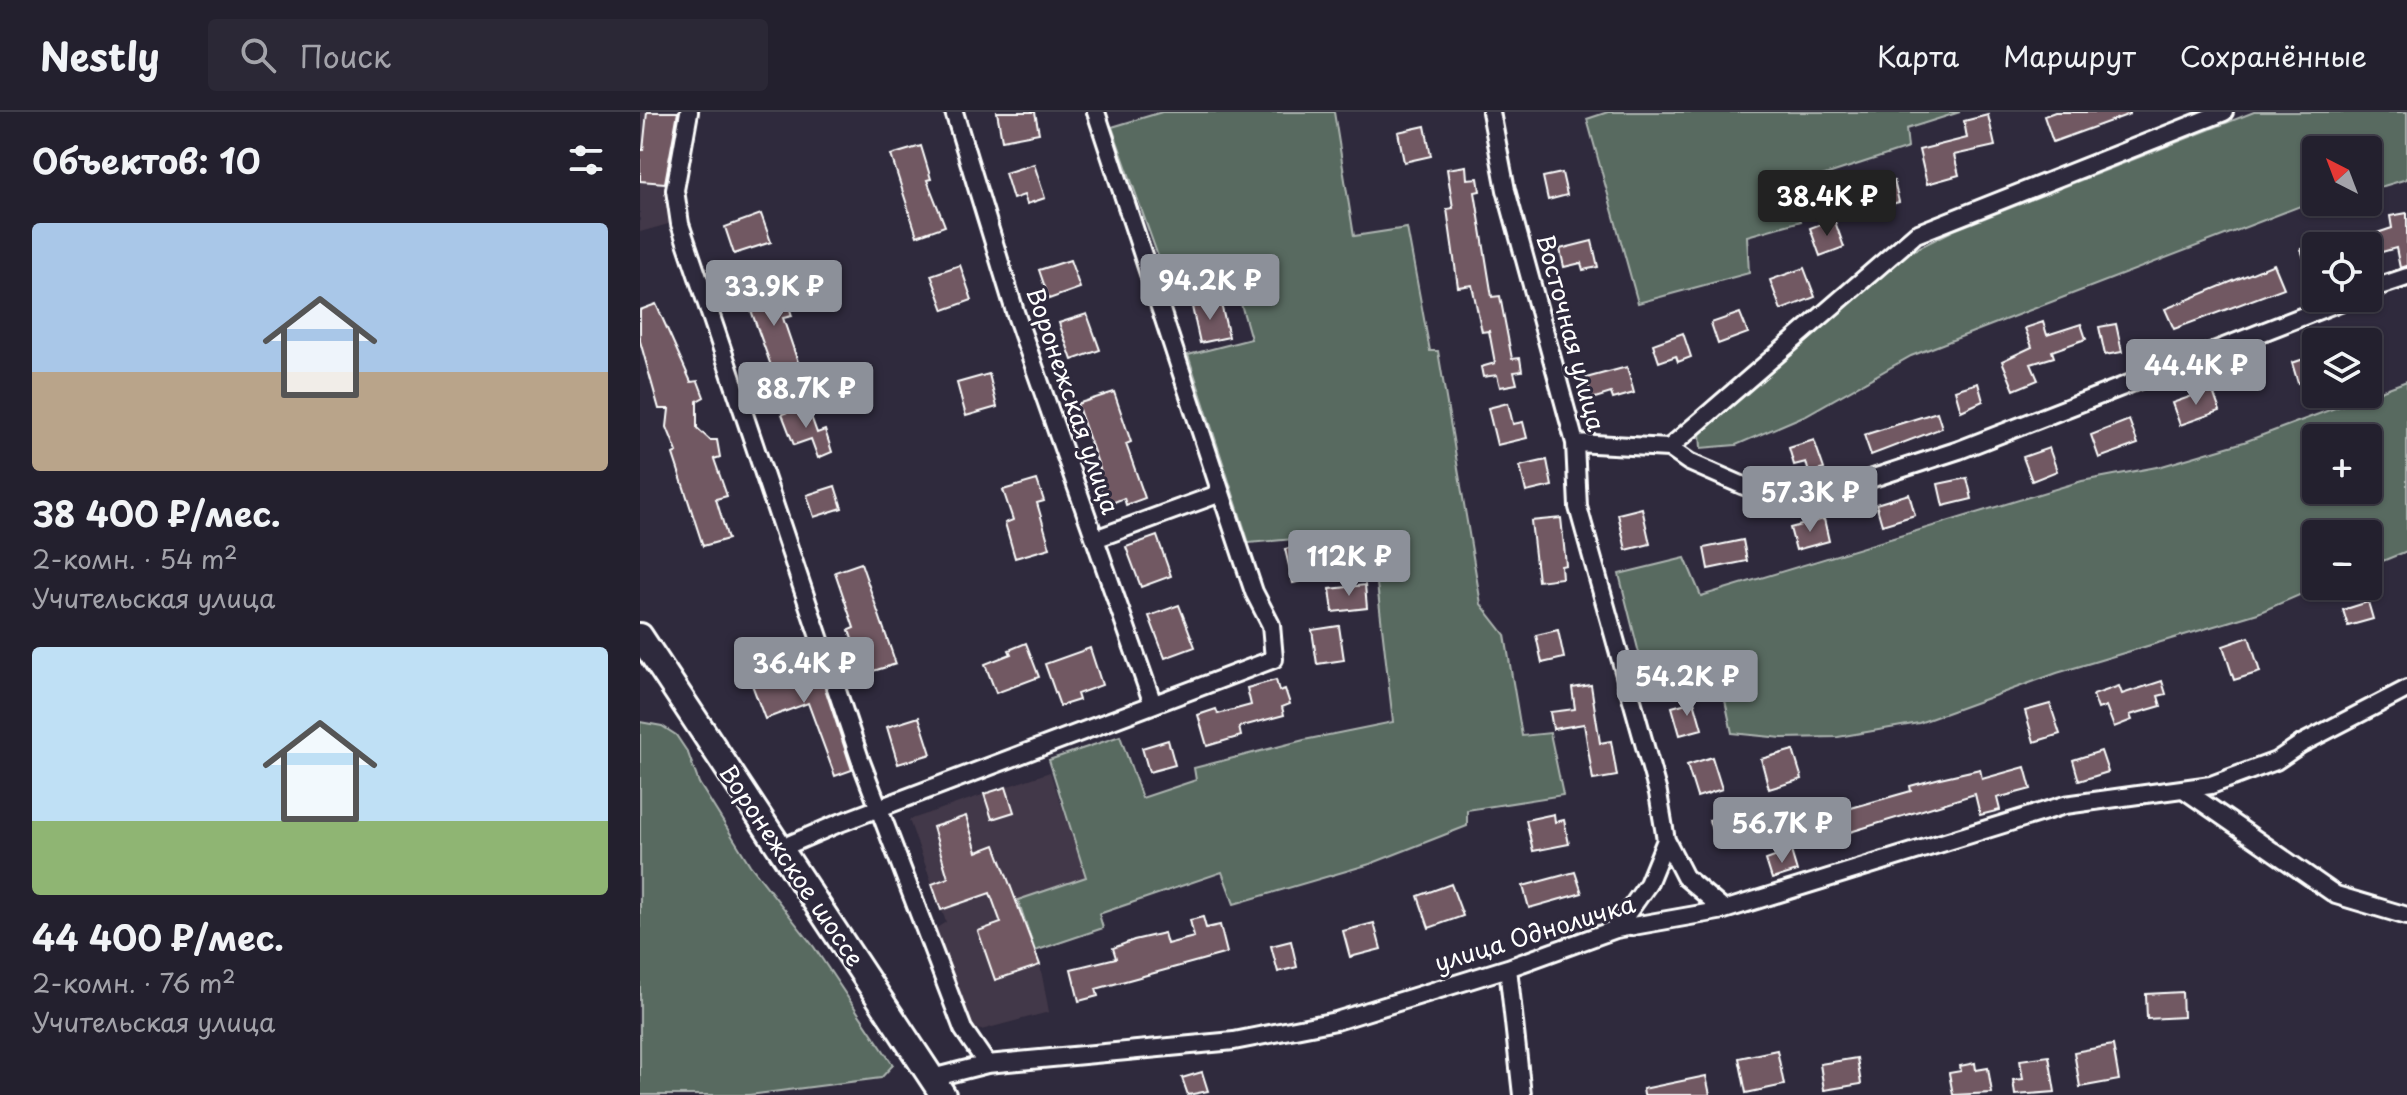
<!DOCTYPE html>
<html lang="ru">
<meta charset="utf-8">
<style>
body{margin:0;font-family:"Playpen Sans",sans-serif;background:#2b2836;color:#f1f3f6;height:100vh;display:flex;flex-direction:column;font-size:30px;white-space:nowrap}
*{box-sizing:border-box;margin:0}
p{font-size:26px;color:#a3a3aa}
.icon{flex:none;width:44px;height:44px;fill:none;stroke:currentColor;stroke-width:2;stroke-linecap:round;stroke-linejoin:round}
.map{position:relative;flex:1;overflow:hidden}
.drawer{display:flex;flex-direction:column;background:#23202e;width:640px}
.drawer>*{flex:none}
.needle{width:52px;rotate:318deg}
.controls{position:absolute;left:1662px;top:24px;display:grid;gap:16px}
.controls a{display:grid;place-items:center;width:80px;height:80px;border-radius:8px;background:#23202e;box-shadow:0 2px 6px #0004,0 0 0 2px #403e4a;font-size:40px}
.price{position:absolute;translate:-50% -68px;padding:0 18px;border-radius:8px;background:#8c9099;color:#fff;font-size:26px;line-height:52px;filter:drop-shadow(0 2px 4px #0008)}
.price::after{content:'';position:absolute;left:50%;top:48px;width:24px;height:18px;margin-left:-12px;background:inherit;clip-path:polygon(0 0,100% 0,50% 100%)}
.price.on{background:#222;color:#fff}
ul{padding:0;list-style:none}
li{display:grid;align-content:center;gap:16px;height:424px;padding:0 32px}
li span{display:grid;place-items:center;height:248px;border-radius:8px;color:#555}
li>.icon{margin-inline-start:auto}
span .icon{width:144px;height:144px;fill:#fffc;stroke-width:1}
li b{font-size:34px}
h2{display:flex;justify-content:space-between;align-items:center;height:96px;padding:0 32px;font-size:34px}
header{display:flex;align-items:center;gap:48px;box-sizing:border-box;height:112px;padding:0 40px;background:#23202e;border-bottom:2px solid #403e4a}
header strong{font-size:38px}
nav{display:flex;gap:44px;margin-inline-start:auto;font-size:28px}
.search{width:560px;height:72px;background:#2b2836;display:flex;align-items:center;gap:20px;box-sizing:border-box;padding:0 28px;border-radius:8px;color:#a3a3aa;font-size:30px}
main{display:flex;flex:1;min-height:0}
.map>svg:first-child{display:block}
.built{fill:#433848}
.green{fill:#586a61;stroke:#acb4b0;stroke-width:2;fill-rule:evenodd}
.building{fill:#715962;stroke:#fff;stroke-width:2}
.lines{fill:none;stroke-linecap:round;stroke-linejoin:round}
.minor-casing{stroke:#fff;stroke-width:22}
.secondary-casing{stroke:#fff;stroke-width:30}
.minor{stroke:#2f2a3d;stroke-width:16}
.secondary{stroke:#2f2a3d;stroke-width:24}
.labels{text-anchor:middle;stroke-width:6;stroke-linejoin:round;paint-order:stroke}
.street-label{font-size:24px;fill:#fff;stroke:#2f2a3d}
</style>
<header>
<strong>Nestly</strong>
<div class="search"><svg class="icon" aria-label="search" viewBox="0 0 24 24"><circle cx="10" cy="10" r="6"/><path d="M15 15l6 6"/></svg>Поиск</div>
<nav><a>Карта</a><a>Маршрут</a><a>Сохранённые</a></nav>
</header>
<main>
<section class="drawer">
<h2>Объектов: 10<svg class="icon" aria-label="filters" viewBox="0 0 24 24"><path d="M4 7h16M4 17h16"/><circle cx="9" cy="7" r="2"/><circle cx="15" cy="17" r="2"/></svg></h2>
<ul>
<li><span style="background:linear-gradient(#a9c7e8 60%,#b9a48a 0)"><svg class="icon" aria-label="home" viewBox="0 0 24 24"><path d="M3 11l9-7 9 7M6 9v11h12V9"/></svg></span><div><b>38 400 ₽/мес.</b><p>2-комн. · 54 m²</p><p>Учительская улица</p></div></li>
<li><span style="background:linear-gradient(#bfe0f5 70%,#8fb573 0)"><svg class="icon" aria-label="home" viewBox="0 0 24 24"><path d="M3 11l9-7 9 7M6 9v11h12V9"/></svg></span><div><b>44 400 ₽/мес.</b><p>2-комн. · 76 m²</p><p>Учительская улица</p></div></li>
</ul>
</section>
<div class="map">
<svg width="1767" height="983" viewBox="0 0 1767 983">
<rect width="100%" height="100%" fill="#2f2a3d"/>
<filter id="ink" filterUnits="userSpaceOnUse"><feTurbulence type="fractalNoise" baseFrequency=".0125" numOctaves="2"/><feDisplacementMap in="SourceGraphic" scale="16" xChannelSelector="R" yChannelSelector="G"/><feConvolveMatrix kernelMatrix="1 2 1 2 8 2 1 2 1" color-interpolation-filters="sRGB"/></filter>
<g filter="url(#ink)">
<path class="built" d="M0,0H43L32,111L0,120Z
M410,660L446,765L378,788L400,853L409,900L341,918L331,915L292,819L306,810L269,708Z"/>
<path class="green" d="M522,0H694L714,124L767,116L790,239H798L841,492L865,523L882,624L910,621L923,683L827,698V714L730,752L594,792L582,760L459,802L463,816L395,839L378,788L446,765L409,648L480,624L502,686L556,668L554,656L664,628L753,610L731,420L609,431L548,243L611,227L597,178L535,192L472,15Z
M968,0H1320L1266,17L1268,36L1148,75L1161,109L1107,124L1109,161L998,191L947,7Z
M1614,0H1767V67L1737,76L1733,66L1728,68V38H1676V88L1271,244L1166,303L1096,333L1061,336L1060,321L1268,141L1314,118Z
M1767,269V439L1728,455V422H1676V474H1680L1618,501L1417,561L1279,611L1198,625L1142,626L1092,621L1076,546L1003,557L979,462L1045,446L1061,484L1442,369L1522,354L1604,330ZM1728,326V378H1676V326Z
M0,610L22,614L36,623L48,641L59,671L110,753L174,835L253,953L241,966L109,983H0Z"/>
<path class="building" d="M7,0H38L25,71L0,69V38H3Z
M357,0H395L399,21L362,28Z
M1415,0H1490V2L1413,30L1404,4Z
M1348,3L1355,34L1314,43L1319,63L1287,72L1279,38L1327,26L1324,9Z
M785,14L791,44L764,50L758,20Z
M281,34L291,67L287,68L305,114L277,124L251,43Z
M394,52L405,86L387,92L384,83L373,87L365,61Z
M826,54L827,67L838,66L840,79L835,80L852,185L860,184L872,247L880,246L882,259L874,260L877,272L860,275L857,263L843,265L841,255L855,251L849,219L842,220L832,173L818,175L807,97L813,96L807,57Z
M922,61L927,83L908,88L903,65Z
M1254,69L1259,90L1218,101L1213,79Z
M1767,101V154L1760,156L1756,136L1728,144V124L1752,116L1750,104Z
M121,102L131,130L94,142L85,115Z
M1194,107L1204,135L1180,144L1170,116Z
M952,129L958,155L943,158L941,151L924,155L920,137Z
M1676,132V175L1673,176L1661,137Z
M430,148L440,176L409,187L399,158Z
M1634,152L1644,176L1534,217L1525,197Z
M320,153L332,188L304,198L291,163Z
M1164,156L1175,185L1141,198L1130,168Z
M143,175L152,204L143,206L159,253L134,262L107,187Z
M580,188L589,225L560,231L552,195Z
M16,192L51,270L58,269L64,285L57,289V316L70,328H77L80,345L74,347L87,384L76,387L88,427L63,434L33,342L37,340L27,315L29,297H19L0,229V198Z
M1100,201L1108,221L1078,232L1071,211Z
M447,202L460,238L432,248L419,211Z
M1403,210L1407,223L1441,212L1446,227L1412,239L1414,245L1391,252L1398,268L1374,278L1362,249L1392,235L1385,216Z
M1476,212L1482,240L1465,243L1459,215Z
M1043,221L1051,245L1038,250L1036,244L1019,250L1013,232Z
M1676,243V265L1658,271L1652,251Z
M987,255L994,281L973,287L971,281L952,287L946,266Z
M349,262L357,295L326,304L317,271Z
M1338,271L1343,289L1321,299L1315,278Z
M1572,277L1580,299L1540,313L1532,291Z
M474,280L491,330L486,332L505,386L486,393L484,386L467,393L456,362L461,360L437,292Z
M868,291L873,312L883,310L887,326L857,333L848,296Z
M167,293L177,321L185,318L192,340L178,346L171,327L154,333L142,302Z
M1297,300L1302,316L1231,343L1224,323Z
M1489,308L1498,332L1459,346L1451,323Z
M1174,328L1184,357L1169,361L1166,350L1154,353L1149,336Z
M1409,336L1417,359L1392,369L1383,345Z
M907,348L912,374L886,380L880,354Z
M1327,366L1332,387L1303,394L1298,372Z
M397,368L404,389L397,391L410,436L375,446L365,411L373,408L363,378Z
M195,374L202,396L174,405L167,383Z
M1269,382L1275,403L1242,413L1236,392Z
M1002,396L1010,432L986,438L978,402Z
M921,406L926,453L921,454L922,466L898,469L891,409Z
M1184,407L1189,429L1156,438L1150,416Z
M517,424L531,464L501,475L486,435Z
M1103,428L1107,449L1068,457L1064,436Z
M674,430L682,464L653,471L645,437Z
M221,451L256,552L230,560L220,531L214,533L209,518L214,516L195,460Z
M725,473L727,496L693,500L690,477Z
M1728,490L1733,507L1708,514L1703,498Z
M539,493L555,535L525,546L509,504Z
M699,514L704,548L677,552L672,518Z
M918,518L924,546L902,551L896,523Z
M1609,525L1620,560L1594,568L1583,534Z
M386,531L399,565L356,581L345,552L371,542L369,538Z
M450,536L462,573L437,582L439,588L420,594L405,552Z
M175,546L212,658L195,664L168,591L125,607L111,570Z
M636,568L639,579L645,577L650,592L642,595L644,603L599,615L601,624L567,634L558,603L576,597L578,602L611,593L607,576Z
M1522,569L1526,582L1518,584L1521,594L1490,603L1492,608L1474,615L1466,594L1458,597L1453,583L1479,574L1482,582Z
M951,573L960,631L971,629L977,664L953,668L944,612L913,617L910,600L935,597L932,576Z
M1054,589L1062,617L1040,623L1032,595Z
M1410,592L1420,622L1394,630L1385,599Z
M279,605L291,642L258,652L247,615Z
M528,628L535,653L509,660L502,636Z
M1153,638L1162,667L1129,677L1121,647Z
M1461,639L1468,660L1439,669L1433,648Z
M1072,645L1082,677L1057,685L1047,653Z
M1385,655L1391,677L1357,686L1360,698L1340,703L1335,682L1197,724L1190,702L1271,679L1270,674L1300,666L1340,657L1342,667Z
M366,675L374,700L352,707L344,682Z
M1098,700L1104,720L1075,729L1069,708Z
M914,702L915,710L924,708L929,732L893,739L886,708Z
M326,704L337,740L355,733L400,853L355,868L338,819L361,811L350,781L301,798L292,772L308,766L293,715Z
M1164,707L1170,729L1141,736L1135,714Z
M1151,739L1157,759L1132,767L1126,748Z
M935,760L942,781L889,796L883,774Z
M811,772L823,804L789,816L778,784Z
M563,805L566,816L580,813L587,841L456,877L458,884L439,889L431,857L476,846L473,836L494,828L524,821L527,832L554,825L550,808Z
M734,811L741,837L710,845L703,819Z
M651,829L657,855L638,860L631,834Z
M1542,880L1543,905L1507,907L1506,882Z
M1473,933L1479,968L1440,975L1434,940Z
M1137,938L1144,973L1106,981L1099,946Z
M1409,944L1415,980L1375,983L1373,968L1383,967L1380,948Z
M1217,946L1221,972L1184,978L1180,952Z
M1335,951L1336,958L1348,956L1352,981L1313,983L1309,961L1321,959L1320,954Z
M562,960L568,979L548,983L542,966Z
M1066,964L1070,983H1004L1003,977Z"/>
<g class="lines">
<g class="minor-casing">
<path id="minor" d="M49,0L35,78L40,112L220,647L323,917L347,952
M314,0L376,203L513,592
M851,0L866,78L935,331L938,395L1018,681L1026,728L1008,772L976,817
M1728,178L1767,165
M935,331L1029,336L1049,350L1104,374L1181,383L1319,338L1710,186
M1029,336L1276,122L1584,0
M455,427L581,381L456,0
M1546,679L1696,783L1767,804
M1026,728L1045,765L1084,798
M139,737L197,712L634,547L631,513L614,480L581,381
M868,856L882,983
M292,966L347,952L594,929L696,909L868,856L976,817L1084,798L1425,693L1571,673L1636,649L1661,632L1767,577"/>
</g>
<g class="secondary-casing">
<path id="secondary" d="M0,524L303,983"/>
</g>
<use href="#minor" class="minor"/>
<use href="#secondary" class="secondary"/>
</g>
</g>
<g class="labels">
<g class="street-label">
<text transform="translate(930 221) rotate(75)" y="8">Восточная улица</text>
<text transform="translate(432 289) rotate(71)" y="8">Воронежская улица</text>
<text transform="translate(151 754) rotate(56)" y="8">Воронежское шоссе</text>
<text transform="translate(895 822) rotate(-17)" y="8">улица Одноличка</text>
</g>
</g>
</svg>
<div class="controls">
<a><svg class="needle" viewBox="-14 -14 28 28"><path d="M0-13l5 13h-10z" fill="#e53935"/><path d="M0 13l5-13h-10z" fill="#a3a3aa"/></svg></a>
<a><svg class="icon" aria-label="locate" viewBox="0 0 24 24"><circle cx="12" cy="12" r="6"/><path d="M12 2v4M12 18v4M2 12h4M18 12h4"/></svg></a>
<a><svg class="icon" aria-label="layers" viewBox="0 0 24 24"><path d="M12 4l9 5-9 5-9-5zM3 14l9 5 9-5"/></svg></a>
<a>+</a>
<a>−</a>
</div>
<b class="price on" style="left:1187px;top:126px">38.4K ₽</b>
<b class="price" style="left:570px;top:210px">94.2K ₽</b>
<b class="price" style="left:134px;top:216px">33.9K ₽</b>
<b class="price" style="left:1556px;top:295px">44.4K ₽</b>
<b class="price" style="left:166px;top:318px">88.7K ₽</b>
<b class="price" style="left:1170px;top:422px">57.3K ₽</b>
<b class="price" style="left:709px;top:486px">112K ₽</b>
<b class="price" style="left:164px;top:593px">36.4K ₽</b>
<b class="price" style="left:1047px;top:606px">54.2K ₽</b>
<b class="price" style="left:1142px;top:753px">56.7K ₽</b>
</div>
</main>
